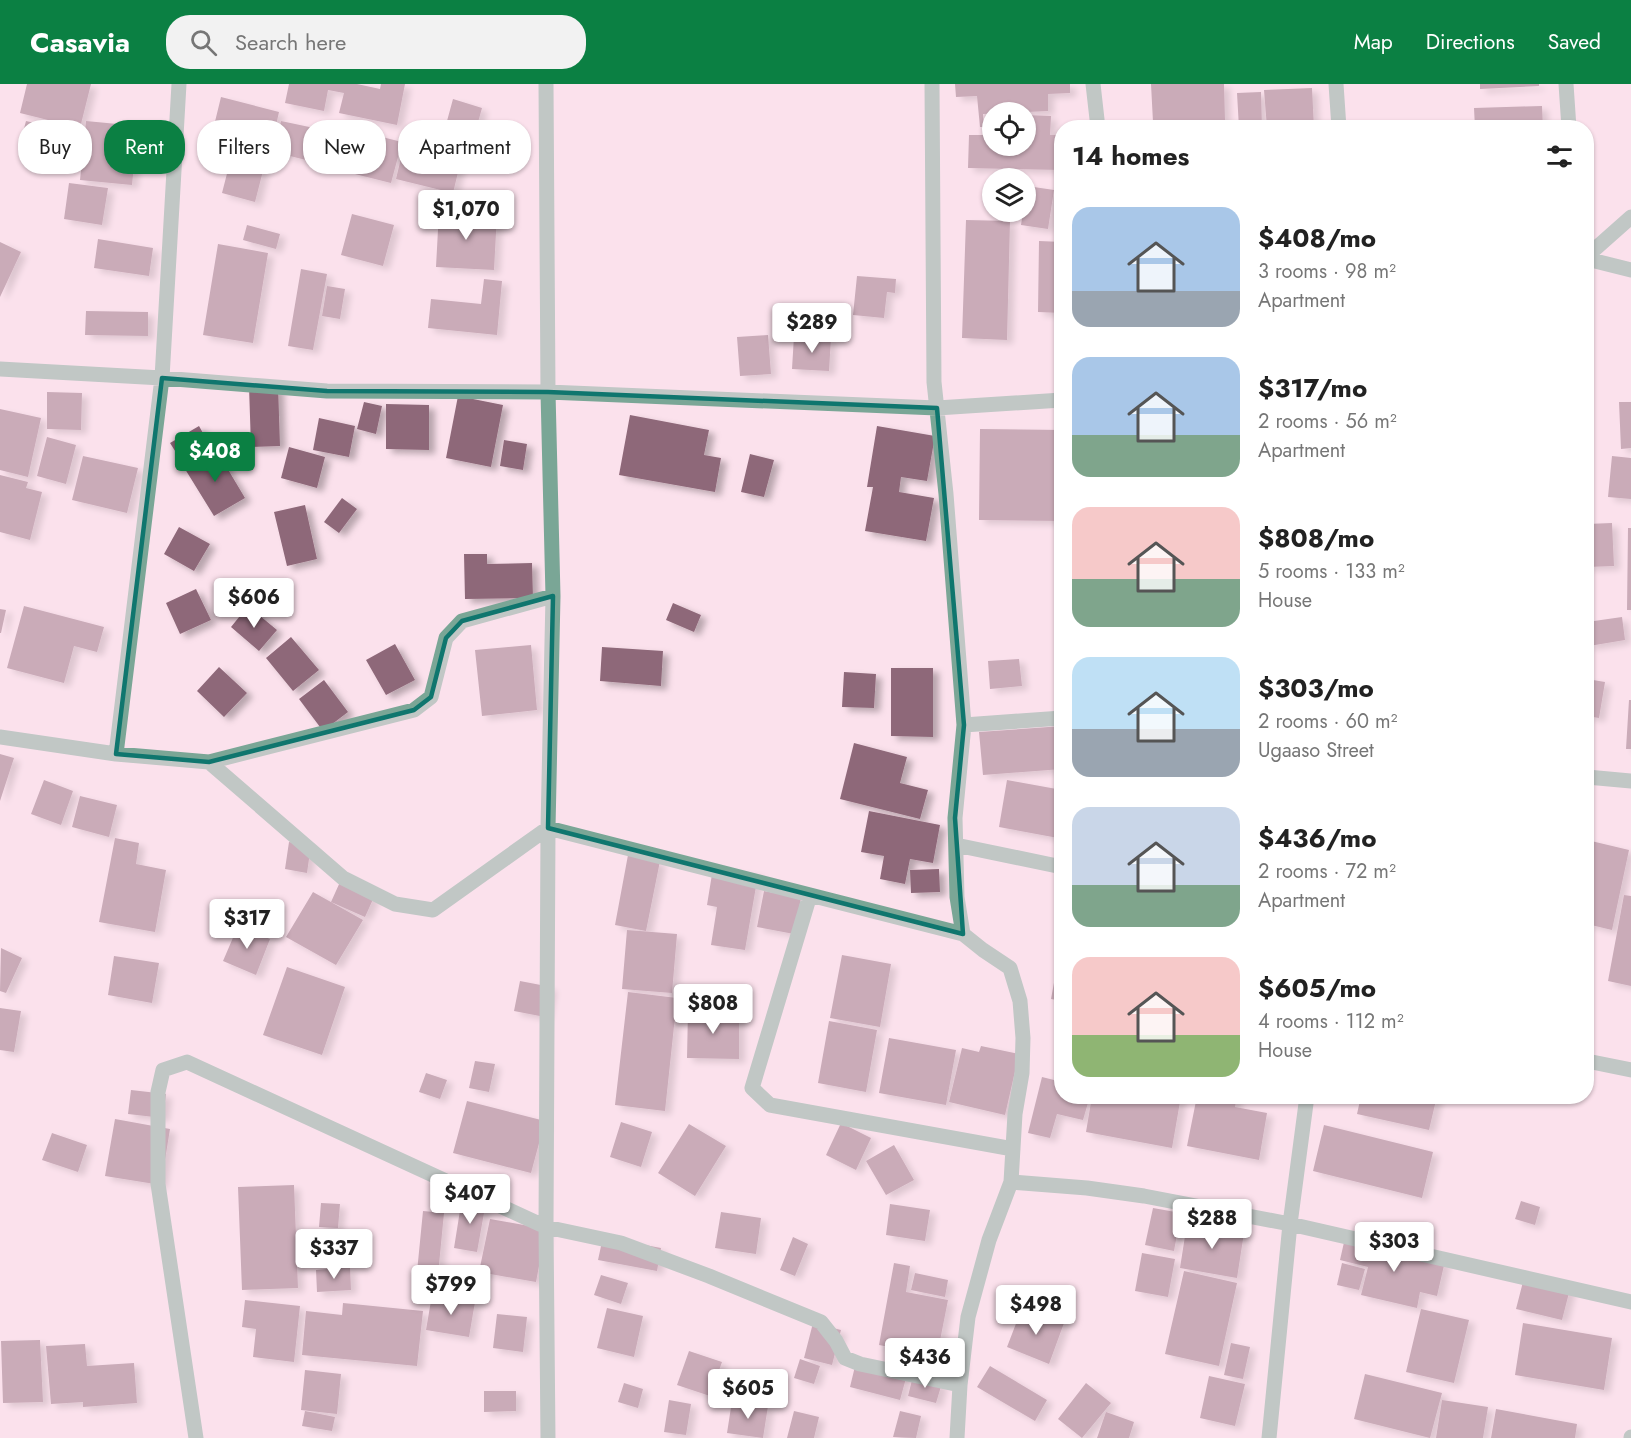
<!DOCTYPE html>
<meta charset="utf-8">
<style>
body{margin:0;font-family:Jost,sans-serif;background:#f2f2f2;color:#222;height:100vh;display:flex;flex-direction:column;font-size:22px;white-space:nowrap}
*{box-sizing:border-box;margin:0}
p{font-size:20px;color:#767676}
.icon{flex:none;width:33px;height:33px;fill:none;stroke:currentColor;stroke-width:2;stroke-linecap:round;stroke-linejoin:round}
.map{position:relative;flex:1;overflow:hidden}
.panel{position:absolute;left:1054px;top:36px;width:540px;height:984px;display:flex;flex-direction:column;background:#fff;border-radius:24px;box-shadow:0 2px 4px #0004}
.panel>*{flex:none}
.top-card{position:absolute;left:18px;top:36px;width:570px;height:54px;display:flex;gap:12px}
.controls{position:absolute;left:982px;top:18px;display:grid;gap:12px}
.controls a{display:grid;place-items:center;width:54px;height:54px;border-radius:50%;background:#fff;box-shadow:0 2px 4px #0004;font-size:30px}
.price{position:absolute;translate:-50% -51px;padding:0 14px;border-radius:6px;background:#fff;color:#222;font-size:20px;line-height:39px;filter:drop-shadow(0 2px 3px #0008)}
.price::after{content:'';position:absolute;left:50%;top:36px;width:18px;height:14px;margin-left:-9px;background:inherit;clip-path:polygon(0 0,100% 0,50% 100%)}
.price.current{background:#0b8043;color:#fff}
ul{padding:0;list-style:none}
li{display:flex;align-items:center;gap:18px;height:150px;padding:0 18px}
li span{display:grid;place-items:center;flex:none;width:168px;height:120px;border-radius:18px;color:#555}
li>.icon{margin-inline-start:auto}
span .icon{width:72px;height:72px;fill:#fffc;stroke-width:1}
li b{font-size:26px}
h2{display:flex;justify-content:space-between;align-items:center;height:72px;padding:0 18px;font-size:26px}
.chip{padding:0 21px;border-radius:24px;background:#fff;box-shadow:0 2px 4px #0004;font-size:21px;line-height:54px}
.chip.current{background:#0b8043;color:#fff}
header{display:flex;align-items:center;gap:36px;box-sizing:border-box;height:84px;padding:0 30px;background:#0b8043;color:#fff}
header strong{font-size:28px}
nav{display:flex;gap:33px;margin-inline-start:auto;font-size:21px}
.search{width:420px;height:54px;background:#f2f2f2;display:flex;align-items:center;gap:15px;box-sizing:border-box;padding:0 21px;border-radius:24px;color:#767676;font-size:22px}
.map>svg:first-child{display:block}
.building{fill:#8e6879;filter:url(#shadow)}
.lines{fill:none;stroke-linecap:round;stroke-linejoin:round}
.street{stroke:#7aa696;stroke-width:15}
.marked{fill:none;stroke:#0f766e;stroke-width:4.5;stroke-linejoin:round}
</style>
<header>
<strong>Casavia</strong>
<div class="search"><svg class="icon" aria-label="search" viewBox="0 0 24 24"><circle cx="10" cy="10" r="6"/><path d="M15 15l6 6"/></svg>Search here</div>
<nav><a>Map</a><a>Directions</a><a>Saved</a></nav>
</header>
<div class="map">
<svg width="1631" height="1354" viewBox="0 0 1631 1354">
<defs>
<filter id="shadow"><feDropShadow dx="6" dy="4" stdDeviation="3" flood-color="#0004"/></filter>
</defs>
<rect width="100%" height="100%" fill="#fbe1ec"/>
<path class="building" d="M27,0H91L80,44L20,29Z
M289,0H357L380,5L381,0H405L397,41L339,29L344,9L328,6L324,27L285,19Z
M955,0H1070V9L1048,10V27L983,30L984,43H980L977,12L956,13Z
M1151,0H1224L1225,36L1153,38Z
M1480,0H1539V2L1480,5Z
M1312,4L1314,44H1267L1264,6Z
M1261,8L1262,44H1239L1237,9Z
M221,13L279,28L270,68L211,54Z
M453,15L482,24L470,67L441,59Z
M1542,22L1543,44H1475L1474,24Z
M989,30H993V62H1026V31L1051,32L1050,51H1062V86L968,84L969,51H989Z
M26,37L62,45L55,76L18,67Z
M86,37L138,42L132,101L80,96Z
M281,37L314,44L306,76L274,68Z
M366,49L402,58L391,99L355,90Z
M405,57L462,72L453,109L396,95Z
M231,74L264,83L255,118L222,109Z
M69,99L108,104L102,141L64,135Z
M1027,102L1054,106L1048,145L1021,141L1023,128H1026Z
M1061,114H1062V142L1056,141Z
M439,127L497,131L494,186L436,183Z
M352,130L394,141L383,182L341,171Z
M966,136L1010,137L1007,256L962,254Z
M247,141L280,150L276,165L243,156Z
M98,155L153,164L149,192L94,184Z
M1039,157L1062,158V229L1038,228Z
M0,158L21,168L0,213Z
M218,160L268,169L253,259L203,251Z
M301,185L327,190L313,266L288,262Z
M857,192L896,195L895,209L887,208L884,234L853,231Z
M484,195L502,197L497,251L428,244L431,215L481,220Z
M327,202L345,205L340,235L322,232Z
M86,227L148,228V252L85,251Z
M768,251L771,290L740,292L737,253Z
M794,252L831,254L829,287L792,285Z
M278,301L280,362L251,363L249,302Z
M47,308L82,309L81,346L47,345Z
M458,312L503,321L491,383L446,374Z
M364,318L382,322L376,350L357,345Z
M1619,318H1631V364L1621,365Z
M386,320L429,321V366L386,365Z
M0,325L41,334L28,393L0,386Z
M630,331L709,346L704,371L721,374L715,408L619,391Z
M319,334L355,342L349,373L313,366Z
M199,342L212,365L184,381L170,359Z
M877,342L935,352L927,397L901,393L899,408L934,414L926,457L865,447L873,403H867Z
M980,345L1062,346V437L979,436Z
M47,353L76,361L66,400L37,392Z
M504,356L527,360L523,386L500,382Z
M289,363L325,373L317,404L281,394Z
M217,367L245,414L214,432L185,385Z
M750,370L774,376L764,413L741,408Z
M83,372L138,384L127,429L72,416Z
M1612,372L1631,374V415L1608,413Z
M0,391L28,398L26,404L42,408L30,456L0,448Z
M342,414L357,425L339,449L324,438Z
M305,421L317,475L287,482L274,428Z
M1612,439L1614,482L1587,483V440Z
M179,443L210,460L194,487L164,470Z
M1628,444H1631V526H1627Z
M464,470H487V480L532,479L533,514L465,515Z
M196,505L211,536L180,550L166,519Z
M673,519L701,531L694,548L666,536Z
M24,522L104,543L97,568L74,562L64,599L7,584Z
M248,522L277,546L259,567L231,543Z
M0,525L6,526L1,549H0Z
M1622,533L1625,556L1589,562L1587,538Z
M291,553L319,586L293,607L266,574Z
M395,560L415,596L386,611L366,576Z
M531,561L537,626L482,632L475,566Z
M602,563L663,567L661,602L600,597Z
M1019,575L1022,602L990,605L988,577Z
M219,583L247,609L224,633L197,607Z
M891,584H933V653L891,652Z
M844,588L876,590L874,624L842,623Z
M1587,595L1605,598L1599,634L1587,632Z
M324,596L348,628L323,647L299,615Z
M1629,616H1631V665H1626Z
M1062,642V685L983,691L979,648Z
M854,659L907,673L900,699L928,706L920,735L840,715Z
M0,670L14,674L0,717Z
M44,696L73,707L61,741L31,730Z
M1007,696L1062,706V734L1058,754L999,743Z
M80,712L117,721L109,753L72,743Z
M869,727L940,741L933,779L910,775L905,800L880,795L884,772L861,768Z
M115,754L139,759L136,780L166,786L155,848L99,838Z
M1587,756L1629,766L1612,846L1587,840Z
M289,758L311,761L307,789L285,785Z
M628,771L660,777L646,847L615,841Z
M713,784L758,791L745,866L711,861L717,823L707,821Z
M939,785L940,808L911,809L910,786Z
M340,798L374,813L365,833L331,818Z
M764,807L801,814L794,850L757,843Z
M313,808L363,836L336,881L286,853Z
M1624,811L1631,812V902L1608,897Z
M238,842L270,855L256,891L223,877Z
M627,846L677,850L672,909L622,905Z
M1,864L22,874L6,909L0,907Z
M842,871L891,880L880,943L830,934Z
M114,872L159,879L152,919L108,911Z
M1058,877L1062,878V917L1051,915Z
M287,883L345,903L322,971L263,951Z
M520,897L551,903L545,933L514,927Z
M628,908L677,914L665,1027L615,1021Z
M0,924L21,927L14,968L0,966Z
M688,927L739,928V975L687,974Z
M829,937L877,946L866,1008L818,999Z
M1061,943H1062V971L1055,969Z
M889,954L956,966L946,1021L879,1009Z
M981,962L1019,970L1005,1031L949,1018L962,964L979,968Z
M475,977L495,980L489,1008L469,1004Z
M426,989L447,996L440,1015L419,1008Z
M1042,993L1062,998V1012H1090L1083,1036L1057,1030L1050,1054L1028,1049Z
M131,1006L166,1010L163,1034L128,1030Z
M1092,1012H1181L1172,1064L1086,1048Z
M1197,1012H1237L1235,1023L1267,1029L1259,1076L1187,1062Z
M1361,1012H1437L1429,1046L1357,1030Z
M467,1017L545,1037L531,1089L453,1069Z
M115,1035L170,1045L161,1101L105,1092Z
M621,1038L652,1048L641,1083L610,1073Z
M841,1039L871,1054L856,1086L826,1071Z
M689,1040L726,1062L695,1112L658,1089Z
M1324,1041L1433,1068L1422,1114L1313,1087Z
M52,1049L87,1061L78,1088L42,1076Z
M894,1061L914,1096L886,1111L866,1077Z
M294,1101L298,1204L242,1206L238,1103Z
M462,1114L486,1118L477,1168L454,1164Z
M1521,1117L1540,1123L1535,1141L1515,1135Z
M321,1119L340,1120L338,1144L319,1143Z
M890,1120L930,1126L925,1157L886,1151Z
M1153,1124L1181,1129L1174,1167L1145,1161Z
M423,1127L444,1129L438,1191L417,1188Z
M721,1128L761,1134L756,1170L715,1164Z
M490,1135L546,1145L536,1198L479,1188Z
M1187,1139L1244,1149L1237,1194L1180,1184Z
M603,1153L661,1164L657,1187L598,1176Z
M793,1153L808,1160L795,1192L780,1186Z
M1345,1154L1445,1177L1437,1212L1420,1208L1417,1224L1361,1211L1368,1183L1340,1176Z
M1142,1169L1175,1175L1168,1213L1135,1207Z
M894,1179L910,1182L906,1208L948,1216L937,1272L879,1261Z
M1342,1179L1365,1185L1359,1206L1337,1201Z
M350,1183L351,1206L317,1208L316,1186Z
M1184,1187L1237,1199L1219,1282L1165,1270Z
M915,1189L948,1196L945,1213L911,1206Z
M1525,1190L1571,1201L1562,1236L1516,1225Z
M601,1191L628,1199L621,1220L594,1211Z
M432,1211L475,1218L469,1253L426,1246Z
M245,1216L300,1222L294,1278L253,1273L256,1245L242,1243Z
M343,1219L423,1227L417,1282L302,1271L306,1227L342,1231Z
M607,1224L643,1232L634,1273L597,1264Z
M1022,1224L1064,1239L1049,1280L1007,1263Z
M1421,1225L1469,1236L1454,1299L1406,1288Z
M497,1230L527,1233L523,1268L493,1264Z
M813,1239L841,1246L832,1281L804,1274Z
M1523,1239L1612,1254L1604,1306L1515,1291Z
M40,1256L43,1318L3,1319L1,1257Z
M1231,1259L1250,1263L1243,1295L1224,1291Z
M85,1260L87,1282L134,1279L137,1319L83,1323V1318L51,1320L46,1262Z
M689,1267L722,1278L710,1312L677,1301Z
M857,1274L908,1287L900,1316L850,1303Z
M800,1275L820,1282L814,1300L794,1294Z
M990,1282L1047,1316L1035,1337L977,1303Z
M305,1286L341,1290L337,1330L301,1326Z
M1365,1290L1442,1309L1430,1354L1354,1335Z
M913,1292L942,1299L936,1319L908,1312Z
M1209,1292L1245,1300L1235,1342L1200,1334Z
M624,1299L643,1305L638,1324L618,1318Z
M1086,1299L1111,1319L1082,1354L1058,1335Z
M484,1307H516V1327L484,1328Z
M669,1316L691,1320L686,1351L664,1348Z
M1442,1316L1488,1323L1483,1354H1436Z
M732,1317L768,1322L763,1354L727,1349Z
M1496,1325L1577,1340L1575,1354H1491Z
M305,1327L335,1333L332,1347L302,1342Z
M794,1327L819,1333L814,1354H787Z
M900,1327L921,1332L916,1354L893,1353Z
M1106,1328L1134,1338L1129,1354H1097Z"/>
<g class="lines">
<path class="street" d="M546,0L548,308L553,512L548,744L546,1143L548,1354
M932,0L934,298L946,410L964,641L955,734L957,813L963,850L983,866L1010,884L1020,917L1023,954L1022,989L1015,1030L1011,1098L989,1156L968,1233L960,1301L957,1354
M1093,0L1098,44
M1336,0L1339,44
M1566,0L1569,44
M1587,172L1631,133
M1587,175L1631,186
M0,285L162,294L327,307L548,308L937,324L1062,316
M964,641L1062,634
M0,653L116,670L209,678L414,626L431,613L446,554L462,537L553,512
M116,670L162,294L179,0
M209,678L343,794L395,820L433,826L548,744L963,850
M1587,693L1631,697
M956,761L1062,783
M810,811L752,1004L770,1021L1013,1065
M1587,977L1631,986
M1011,1098L1087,1104L1144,1112L1290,1140L1631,1218
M196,1354L158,1100V1008L163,986L187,978L546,1143L621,1159L709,1192L821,1238L836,1257L845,1274L860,1280L960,1301
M1269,1354L1290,1140L1307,1012
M1631,1354V1353"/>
</g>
<path d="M0 0H1631V1354H0ZM162,294L327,307L548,308L937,324L964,641L955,734L963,850L548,744L553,512L462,537L446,554L431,613L414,626L209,678L116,670Z" fill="#fbe1ec" fill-opacity=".55" fill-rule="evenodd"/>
<path class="marked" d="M162,294L327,307L548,308L937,324L964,641L955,734L963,850L548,744L553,512L462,537L446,554L431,613L414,626L209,678L116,670Z"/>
</svg>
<div class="controls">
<a><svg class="icon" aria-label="locate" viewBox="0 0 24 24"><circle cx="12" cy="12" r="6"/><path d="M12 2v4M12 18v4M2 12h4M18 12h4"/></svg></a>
<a><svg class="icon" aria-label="layers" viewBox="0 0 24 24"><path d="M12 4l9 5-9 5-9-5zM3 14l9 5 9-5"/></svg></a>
</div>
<b class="price" style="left:466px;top:157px">$1,070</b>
<b class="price" style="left:812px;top:270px">$289</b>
<b class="price current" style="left:215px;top:399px">$408</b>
<b class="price" style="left:254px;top:545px">$606</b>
<b class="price" style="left:247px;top:866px">$317</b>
<b class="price" style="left:713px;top:951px">$808</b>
<b class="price" style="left:470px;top:1141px">$407</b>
<b class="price" style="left:1212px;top:1166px">$288</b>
<b class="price" style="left:1394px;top:1189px">$303</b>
<b class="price" style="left:334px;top:1196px">$337</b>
<b class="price" style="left:451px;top:1232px">$799</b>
<b class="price" style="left:1036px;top:1252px">$498</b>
<b class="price" style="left:925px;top:1305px">$436</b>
<b class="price" style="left:748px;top:1336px">$605</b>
<div class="top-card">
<a class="chip">Buy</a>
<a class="chip current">Rent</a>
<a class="chip">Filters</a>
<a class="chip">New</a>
<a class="chip">Apartment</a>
</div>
<section class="panel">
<h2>14 homes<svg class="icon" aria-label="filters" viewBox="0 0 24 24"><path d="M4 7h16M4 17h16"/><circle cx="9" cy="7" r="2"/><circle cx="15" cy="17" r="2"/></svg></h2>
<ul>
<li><span style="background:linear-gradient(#a9c7e8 70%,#9aa5b1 0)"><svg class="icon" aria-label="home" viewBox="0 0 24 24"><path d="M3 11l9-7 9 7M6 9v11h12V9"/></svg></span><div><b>$408/mo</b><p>3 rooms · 98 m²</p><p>Apartment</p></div></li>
<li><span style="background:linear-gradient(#a9c7e8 65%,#7fa58c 0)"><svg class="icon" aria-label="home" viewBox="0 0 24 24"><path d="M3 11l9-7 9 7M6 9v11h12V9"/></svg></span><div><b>$317/mo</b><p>2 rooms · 56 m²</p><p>Apartment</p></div></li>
<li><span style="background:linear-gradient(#f6c9c9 60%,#7fa58c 0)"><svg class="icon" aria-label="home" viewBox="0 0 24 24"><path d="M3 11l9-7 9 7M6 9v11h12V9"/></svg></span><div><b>$808/mo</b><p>5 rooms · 133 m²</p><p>House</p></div></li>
<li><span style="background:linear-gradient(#bfe0f5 60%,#9aa5b1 0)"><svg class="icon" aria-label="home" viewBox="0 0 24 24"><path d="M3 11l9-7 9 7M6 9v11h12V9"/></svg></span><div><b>$303/mo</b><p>2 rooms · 60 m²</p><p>Ugaaso Street</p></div></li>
<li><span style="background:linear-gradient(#c9d6e8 65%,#7fa58c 0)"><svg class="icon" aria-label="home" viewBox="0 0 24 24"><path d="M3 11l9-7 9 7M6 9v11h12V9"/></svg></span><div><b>$436/mo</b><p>2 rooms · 72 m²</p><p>Apartment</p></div></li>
<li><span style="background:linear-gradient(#f6c9c9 65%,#8fb573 0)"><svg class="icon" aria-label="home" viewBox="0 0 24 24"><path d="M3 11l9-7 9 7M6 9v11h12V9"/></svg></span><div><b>$605/mo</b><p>4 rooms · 112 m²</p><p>House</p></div></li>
</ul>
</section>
</div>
